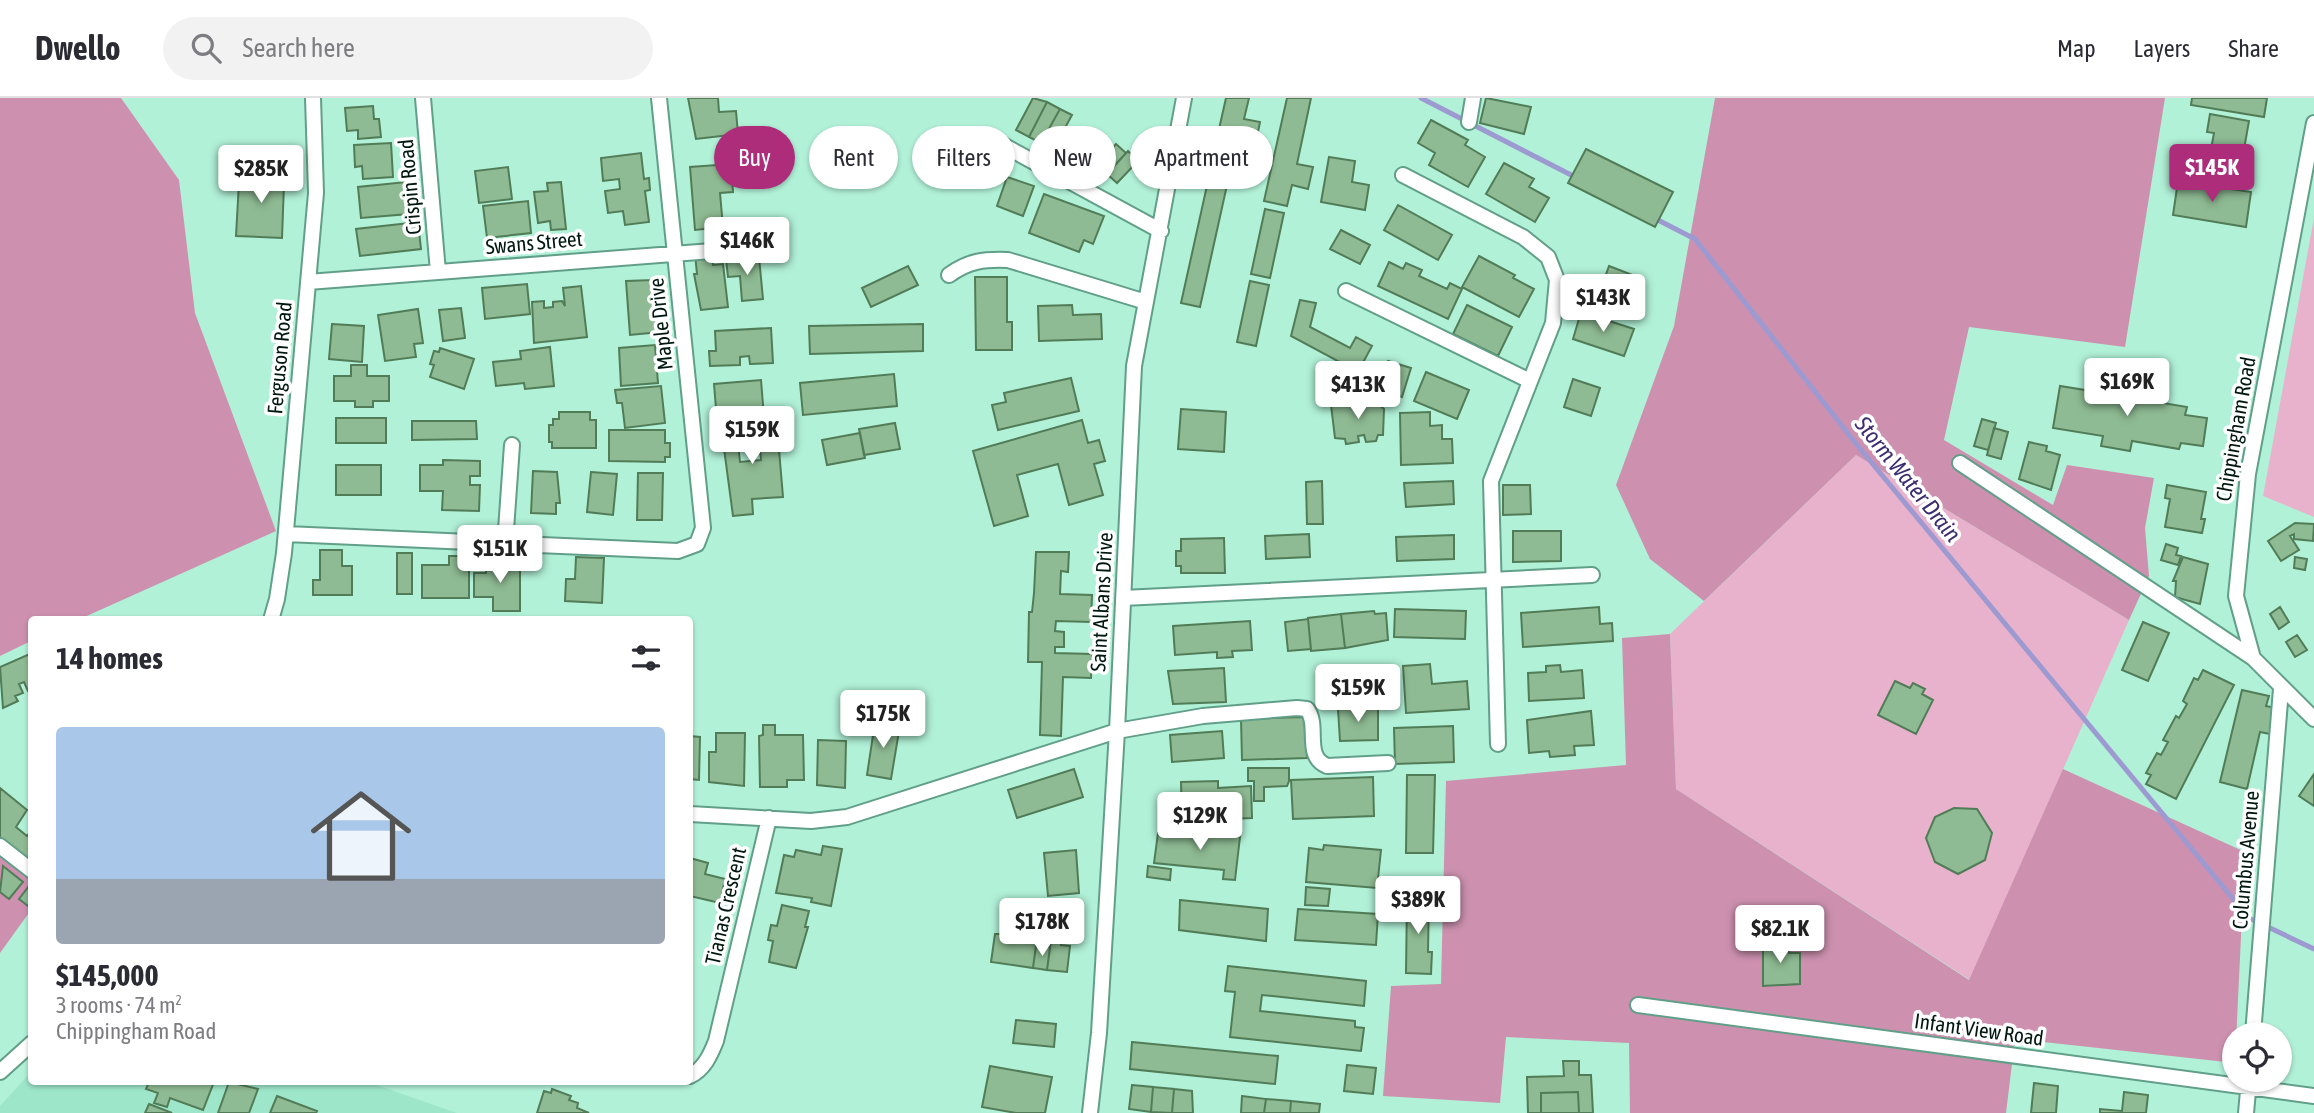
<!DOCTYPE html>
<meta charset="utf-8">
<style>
body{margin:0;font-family:"Asap Condensed",sans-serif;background:#f2f2f3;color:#2b2b33;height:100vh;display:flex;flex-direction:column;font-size:26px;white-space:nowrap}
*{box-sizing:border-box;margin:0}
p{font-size:23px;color:#7c7c81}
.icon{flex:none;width:38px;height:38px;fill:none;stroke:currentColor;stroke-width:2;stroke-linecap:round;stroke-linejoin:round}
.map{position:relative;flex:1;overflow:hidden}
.drawer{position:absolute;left:28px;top:518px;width:665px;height:469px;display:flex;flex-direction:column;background:#fff;border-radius:7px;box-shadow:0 2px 5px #0004}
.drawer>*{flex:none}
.guide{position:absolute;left:714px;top:28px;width:665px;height:63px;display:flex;gap:14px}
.tools{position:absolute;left:2222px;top:924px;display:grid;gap:14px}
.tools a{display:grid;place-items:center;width:70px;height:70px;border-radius:50%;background:#fff;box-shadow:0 2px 5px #0004;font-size:35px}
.price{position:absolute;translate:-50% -60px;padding:0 16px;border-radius:7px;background:#fff;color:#222;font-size:23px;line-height:46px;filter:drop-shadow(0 2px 4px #0008)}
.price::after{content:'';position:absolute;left:50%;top:42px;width:21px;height:16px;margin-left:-10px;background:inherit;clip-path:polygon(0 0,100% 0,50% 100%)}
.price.selected{background:#ad2d7b;color:#fff}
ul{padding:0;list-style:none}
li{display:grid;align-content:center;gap:14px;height:371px;padding:0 28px}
li span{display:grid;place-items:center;height:217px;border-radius:7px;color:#555}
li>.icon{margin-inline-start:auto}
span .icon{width:126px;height:126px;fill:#fffc;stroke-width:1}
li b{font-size:30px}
h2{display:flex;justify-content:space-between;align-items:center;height:84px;padding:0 28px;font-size:30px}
.tag{padding:0 24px;border-radius:32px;background:#fff;box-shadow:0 2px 5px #0004;font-size:24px;line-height:63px}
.tag.selected{background:#ad2d7b;color:#fff}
header{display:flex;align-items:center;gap:42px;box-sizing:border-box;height:98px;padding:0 35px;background:#fff;border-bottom:2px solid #e1e1e2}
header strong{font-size:33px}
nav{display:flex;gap:38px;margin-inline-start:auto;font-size:24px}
.search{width:490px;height:63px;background:#f2f2f3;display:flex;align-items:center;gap:18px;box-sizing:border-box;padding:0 24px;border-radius:38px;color:#7c7c81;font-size:26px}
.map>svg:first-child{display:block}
.built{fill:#9de6c9}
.green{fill:#e8b2cd}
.forest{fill:#cd91af}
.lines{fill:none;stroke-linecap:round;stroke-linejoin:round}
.stream{stroke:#9d99d1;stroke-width:5}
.building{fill:#8ebb93;stroke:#517c57;stroke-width:2;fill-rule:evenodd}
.minor-casing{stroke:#619f88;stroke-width:18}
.minor{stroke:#fff;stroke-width:14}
.labels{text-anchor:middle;stroke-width:7;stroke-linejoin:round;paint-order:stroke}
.street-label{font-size:21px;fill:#00180f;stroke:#fff}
.water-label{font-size:23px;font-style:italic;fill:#3a2d71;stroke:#fff}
</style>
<header>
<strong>Dwello</strong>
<div class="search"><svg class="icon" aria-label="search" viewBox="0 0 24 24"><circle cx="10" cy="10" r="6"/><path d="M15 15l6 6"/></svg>Search here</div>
<nav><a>Map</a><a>Layers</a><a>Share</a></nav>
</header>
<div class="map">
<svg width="2314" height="1015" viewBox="0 0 2314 1015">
<rect width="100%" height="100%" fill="#b1f1d7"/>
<path class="built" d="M31,974L32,984H368L457,1015H0V1008Z"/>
<path class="green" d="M2314,120V419L2263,398Z
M1856,357L2129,522L1970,882L1676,691L1670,536Z"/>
<path class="forest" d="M0,0H121L179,82L195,215L276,433L80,521L32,522L31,543L0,558Z
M1715,0H2165L2125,249L1969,229L1944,342L2053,407L2067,367L2154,380L2145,430L2149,478L2129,522L1856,357L1704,503L1650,461L1616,387L1674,228Z
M1670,536L1676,691L1969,882L2063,671L2245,754L2235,965L2015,941L2006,1015H1630L1629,945L1506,939L1500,1005L1383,998L1391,888L1441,886L1446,683L1626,667L1622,540Z
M0,751L32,777L31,812L0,855Z"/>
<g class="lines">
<path class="stream" d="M1421,0L1577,80
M1654,120L1695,141L1857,347L2249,820L2314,851"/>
</g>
<path class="building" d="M688,0H718L719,14L736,13L738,36L696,41Z
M1033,0L1047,4L1029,39L1016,32Z
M1226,0H1249L1244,21L1260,24L1255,49L1239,46L1234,67L1212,62Z
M1287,0H1311L1297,66L1313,69L1308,91L1292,87L1287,108L1264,103Z
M1486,0L1531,9L1524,36L1480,25Z
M2192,0H2267L2264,19L2191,7Z
M1047,4L1060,11L1041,45L1029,39Z
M373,8L374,21H379L381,39L358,41V32L347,33L345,10Z
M1060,11L1072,17L1053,52L1041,45Z
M2210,16L2249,23L2238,85L2199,79L2202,61L2209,62L2214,35L2207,34Z
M1431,22L1468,42L1465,47L1485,59L1468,89L1429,67L1435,55L1418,45Z
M1092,33L1102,42L1080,65L1070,55Z
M1103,40L1113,49L1092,72L1082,62Z
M391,45L393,79L363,81L362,68L355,69L354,47Z
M1116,46L1126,55L1105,78L1095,69Z
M1586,51L1673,94L1655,129L1568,85Z
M1128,53L1138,63L1117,85L1107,76Z
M641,55L644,81L649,80L650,92L645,93L649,124L625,127L623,113L608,115L605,93L620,91L619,81L603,83L601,60Z
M1329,59L1355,63L1352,84L1369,87L1365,112L1321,104Z
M1212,65L1231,69L1200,209L1181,205Z
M1504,65L1534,81L1529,89L1549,100L1535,124L1486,96Z
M731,66L733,94L720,95L723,129L695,132L690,69Z
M253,67L278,68V86H284L282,140L236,138L239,84H253Z
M508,69L512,101L479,105L475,73Z
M1007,79L1034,88L1023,118L997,108Z
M2178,83L2251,94L2246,129L2173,117Z
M406,84L409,116L361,120L358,89Z
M561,84L566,131L551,132L550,123L538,125L534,94L548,93L547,85Z
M1044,96L1104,118L1093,146L1084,142L1079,154L1029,135Z
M528,103L531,135L487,140L483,108Z
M1398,107L1452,137L1438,162L1384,132Z
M1265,111L1284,115L1270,180L1251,176Z
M418,124L421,151L360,158L356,131Z
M1341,132L1370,147L1360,166L1330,151Z
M712,155L713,167L723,166L728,209L701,212L694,176H697L695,156Z
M1479,158L1515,177L1513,180L1534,191L1519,219L1462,189Z
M759,159L763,201L742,203L740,178L728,179L726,161Z
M1389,164L1403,171L1406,165L1422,172L1419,178L1447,191L1450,185L1462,191L1448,221L1378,188Z
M908,168L918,187L871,209L862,190Z
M1609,168L1643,181L1629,220L1595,207Z
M975,179H1007V224H1012V252H976Z
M654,182V194L660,193V234L630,237L626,183Z
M1250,183L1269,187L1256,248L1237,244Z
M527,186L530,216L485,221L482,190Z
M581,188L587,239L534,245L532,204L544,203V210L553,209V204L562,203L565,208L563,190Z
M1300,202L1316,205L1310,229L1350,250L1356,239L1372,248L1358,274L1291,238Z
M1072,207L1073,217L1101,216L1102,241L1039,243L1038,208Z
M1467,207L1512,229L1498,258L1453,236Z
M461,210L465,240L443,243L439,212Z
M418,211L423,245L414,246L416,259L385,263L378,217Z
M1581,214L1634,231L1624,258L1573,241Z
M332,226L364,228L362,264L329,261Z
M923,226V253L810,256L809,228Z
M771,230L773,265L750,266L749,258L740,259V267L710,268L709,253H716L715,233Z
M655,247L658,285L621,288L619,250Z
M550,249L554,288L525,291L524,285L496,288L493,264L521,261L520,253Z
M440,250L474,261L464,291L430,279L434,267L430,266L434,253L439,254Z
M1388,263L1411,270L1402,299L1368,288L1377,267L1385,269Z
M351,267H367V278H389V303H373V309H355V303H334V278H351Z
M1426,274L1469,292L1457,321L1414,303Z
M894,276L897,308L803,317L800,285Z
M1071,280L1079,313L998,332L992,307L1006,304L1004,295Z
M1573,281L1600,290L1591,318L1564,309Z
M761,282L764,319L717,323L714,286Z
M2112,284L2141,289L2139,301L2187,309L2185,317L2207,320L2203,348L2181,345L2179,351L2132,343L2130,353L2101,348L2103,338L2053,330L2060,288L2110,296Z
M661,288L665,325L625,330L622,305H617L615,292Z
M1376,304L1384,311L1383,337H1378L1376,343L1366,344L1364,337L1358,338L1359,344L1346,346L1345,341L1335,340L1331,307Z
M1181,311L1226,314L1224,354L1178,351Z
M559,314H590V322H596V350H552V344H549V327H553V321H559Z
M1430,314V328L1442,327V341H1452L1453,365L1401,367L1400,315Z
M336,320H386V345H336Z
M1982,321L1996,325L1988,352L1974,348Z
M1082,322L1088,345L1099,342L1105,363L1094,366L1103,397L1069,407L1058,366L1017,377L1028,418L994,428L973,353Z
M412,323H476L477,341L412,342Z
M895,325L900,351L864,357L859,331Z
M755,327V331L777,328L783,399L752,401L753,416L733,418L723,343L727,342L726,329ZM759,343L761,362L740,364L738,345Z
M1994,330L2008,334L2001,361L1987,357Z
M609,332H665V345H670V359H665V364L609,363Z
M860,335L865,360L827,367L822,342Z
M2029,344L2047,348L2046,353L2060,357L2051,392L2019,381Z
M443,362L480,363V378H470V387H480L479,413L442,412L443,393H420V367H443Z
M336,367H381V397H336Z
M533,373L557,374L560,405H556V416L531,415Z
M591,374L617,376L613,417L587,414Z
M638,375H663L662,422H637Z
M1322,383L1323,426H1307L1306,384Z
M1453,383L1454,406L1406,409L1404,385Z
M1503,387H1530L1531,416L1503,417Z
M2167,387L2206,394L2201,421H2205L2202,435L2165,429L2170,401L2165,400Z
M2295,425L2314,426L2313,443L2294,441V436L2290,438L2299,452L2281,463L2268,443Z
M1513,433H1561V463L1513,464Z
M1309,436L1310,459L1266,461L1265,438Z
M1454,437V461L1397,463L1396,439Z
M1224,440L1225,475H1181V468H1176V453H1181V441Z
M2166,446L2178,450L2176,457L2181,458L2178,467L2161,462Z
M320,452H342V468H352V497H313V482H320Z
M1036,454H1069L1068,474L1061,473L1060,496L1092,497L1091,524L1056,523L1055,533L1064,534V549H1055V555L1092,556L1091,580L1063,579L1061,638L1040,637L1042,564H1028L1029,514H1032L1034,495Z
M397,455H412V496H397Z
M449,458H464V467H469V500H422V467H449Z
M576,459L604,460L602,505L565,503L566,481H575Z
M2183,459L2208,466L2200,506L2175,499L2176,483H2173Z
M2295,459L2307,461L2305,472L2294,470Z
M486,463H520V513H493V499H474V475H486Z
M1599,509L1600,526L1612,525L1613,543L1523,549L1521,515Z
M2280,509L2289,524L2279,531L2270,516Z
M1395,511L1466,513L1465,541L1394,539Z
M1374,513L1375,516L1386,515L1388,542L1345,550L1341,516Z
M1341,516L1345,550L1311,553L1308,520Z
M1308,521L1311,551L1288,553L1285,524Z
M1250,523L1252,552L1232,553L1233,559L1217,560V554L1175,557L1173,528Z
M2143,524L2169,535L2148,583L2122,572Z
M2297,537L2307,552L2295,559L2286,544Z
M32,555V592L28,593L24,584L19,586L23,595L15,598L18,603L3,610L0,569Z
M1430,566L1432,586L1467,583L1469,611L1406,615L1403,568Z
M1560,567L1561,574L1582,572L1584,600L1529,603L1528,575L1546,574V568Z
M1224,570L1226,604L1173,606L1168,573Z
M2203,572L2234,587L2176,701L2146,686L2151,677L2146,675L2157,655L2161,657L2168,644L2163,642L2176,618L2179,620L2187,606L2183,603L2194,580L2198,582Z
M1895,583L1910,590L1913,585L1925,591L1922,596L1933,602L1916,636L1878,617Z
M2242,592L2269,598L2266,608L2276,610L2270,636L2260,634L2247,691L2220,684Z
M1378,610V642L1340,643L1338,611Z
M1591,613L1594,647L1574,648L1575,657L1550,659L1549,653L1529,655L1527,622Z
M1306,619L1307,660L1242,662L1241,621Z
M875,624L900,627L891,681L867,677Z
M763,627H775V637H803L804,682H787V689H760L759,638L763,637Z
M1453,628L1454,664L1395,666L1394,630Z
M1222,633L1224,660L1172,664L1170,637Z
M716,635H745L744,688L709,684V654H716Z
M690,638L700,639L699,682L690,681Z
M818,642L846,643L845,690L817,687Z
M1248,670H1289V683L1287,688L1264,689V703H1254V683H1248Z
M1074,671L1083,699L1017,720L1008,692Z
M2314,676V708L2299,698Z
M1407,677H1435L1433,755H1406Z
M1373,679L1374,718L1293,721L1291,682Z
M1218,683V690L1251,688L1252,720L1182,723L1181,684Z
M0,690L27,712L16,729L27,738L32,732V766L0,740Z
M1954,710L1977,711L1992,735L1985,762L1958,776L1935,764L1926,740L1935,719Z
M1198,734L1240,739L1235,782L1223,781L1224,772L1154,765L1158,735L1197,739Z
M1324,747L1381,752L1377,790L1306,784L1309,750L1323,752Z
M823,748L842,751L831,808L811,804L812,800L776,795L784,757L794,759L796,752L821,757Z
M1076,752L1079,795L1048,798L1044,755Z
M690,760L708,765L705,776L725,781L720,805L690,798Z
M3,768L23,784L9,801L0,794Z
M1148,768L1171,771L1170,782L1147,779Z
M29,788L32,804L28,808L19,801Z
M1306,789L1330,791L1328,808L1305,807Z
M1407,799H1429L1428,854H1432L1431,876L1406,875Z
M1180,802L1268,811L1266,843L1179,832Z
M782,807L809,813L805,829H808L796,870L769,864L773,843L768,842L771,827L777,828Z
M1298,811L1378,816L1376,847L1295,842Z
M1003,827L1027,830L1026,839L1037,841L1033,870L991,864L995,836H1002Z
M1052,835L1063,836L1061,847L1070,848L1067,874L1047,872Z
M1763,844H1789V855H1800V886L1763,888Z
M1036,847L1050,849L1047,872L1033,870Z
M1228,868L1366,883L1364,908L1262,897L1260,913L1355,923V929L1364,930L1361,953L1230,939L1235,894L1225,893Z
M1016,922L1056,926L1054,949L1013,945Z
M1132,944L1278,958L1275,986L1130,971Z
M1563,963H1579V977H1591L1593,1015H1579L1578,994L1541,995V1015H1528L1527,979L1564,978Z
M1347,967L1376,970L1373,996L1344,993Z
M990,968L1052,979L1045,1015H1016L982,1009Z
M149,984H214L203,1012L170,1000L167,1009L154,1005L158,995L146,991Z
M229,984L258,991L249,1015H218Z
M2034,985L2058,988L2056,1015H2031Z
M1132,987L1153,989L1151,1014L1129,1011Z
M1153,989L1174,991L1172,1015L1151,1014Z
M552,991L571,998L569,1002L578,1005L577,1010L589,1015H537L544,993L551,995Z
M1174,991L1192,993L1193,1015H1172Z
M1578,994L1579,1015H1541V995Z
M2124,994L2148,997L2146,1015H2100V1011L2122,1013Z
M277,998L317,1013L316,1015H270Z
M1242,998L1266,1001L1264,1015H1241Z
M1266,1001L1291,1003L1290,1015H1264Z
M1291,1003L1320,1006L1319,1015H1290Z
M149,1006L172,1015H145Z"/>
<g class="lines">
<g class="minor-casing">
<path id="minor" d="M423,0L438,174
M1469,24L1473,0
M2314,25L2248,376L2236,498L2253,560L2314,621
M988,39L1161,133
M1403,77L1523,139L1548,159L1557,182L1553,225L1491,383L1498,646
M949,177C968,163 984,161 1008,162L1146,204
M308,184L764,149
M1346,193L1530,283
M1960,365L2253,560
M286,436L678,453L697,446L703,430L659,0
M505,446L512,347
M1123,500L1592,477
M271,522L277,501L284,455L316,95L313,0
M690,716L811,723L847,719L1117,633L1203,618L1297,610L1307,611C1320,628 1303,658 1327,668L1388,665
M0,748L32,773
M1638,907L2314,998
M2253,936L2281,591
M0,974L32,945
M690,978C704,971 710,958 716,943L769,720
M1090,1015L1099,935L1117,633L1134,268L1184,0
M2246,1015L2249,982"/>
</g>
<use href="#minor" class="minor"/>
</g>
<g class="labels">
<g class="street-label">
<text transform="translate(410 89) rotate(-95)" y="7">Crispin Road</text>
<text transform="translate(534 145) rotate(-5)" y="7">Swans Street</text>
<text transform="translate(661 226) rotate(-96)" y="7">Maple Drive</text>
<text transform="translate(280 260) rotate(-85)" y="7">Ferguson Road</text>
<text transform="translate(2236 331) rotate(-80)" y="7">Chippingham Road</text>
<text transform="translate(1102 504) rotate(-87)" y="7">Saint Albans Drive</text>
<text transform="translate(2246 762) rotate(-85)" y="7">Columbus Avenue</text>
<text transform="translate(726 808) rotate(-77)" y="7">Tianas Crescent</text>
<text transform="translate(1979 932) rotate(8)" y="7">Infant View Road</text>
</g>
<g class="water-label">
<text transform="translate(1908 381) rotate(51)" y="8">Storm Water Drain</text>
</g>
</g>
</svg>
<div class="tools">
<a><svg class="icon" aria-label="locate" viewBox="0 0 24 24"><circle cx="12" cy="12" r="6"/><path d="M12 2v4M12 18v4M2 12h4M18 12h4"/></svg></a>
</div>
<b class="price selected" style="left:2212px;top:106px">$145K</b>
<b class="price" style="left:261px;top:107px">$285K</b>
<b class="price" style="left:747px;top:179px">$146K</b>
<b class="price" style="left:1603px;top:236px">$143K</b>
<b class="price" style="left:2127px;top:320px">$169K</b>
<b class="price" style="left:1358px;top:323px">$413K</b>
<b class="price" style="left:752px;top:368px">$159K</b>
<b class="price" style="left:500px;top:487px">$151K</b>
<b class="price" style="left:1358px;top:626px">$159K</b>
<b class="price" style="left:883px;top:652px">$175K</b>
<b class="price" style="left:1200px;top:754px">$129K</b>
<b class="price" style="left:1418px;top:838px">$389K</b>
<b class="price" style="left:1042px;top:860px">$178K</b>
<b class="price" style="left:1780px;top:867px">$82.1K</b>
<div class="guide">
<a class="tag selected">Buy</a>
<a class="tag">Rent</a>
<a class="tag">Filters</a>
<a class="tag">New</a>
<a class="tag">Apartment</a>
</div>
<section class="drawer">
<h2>14 homes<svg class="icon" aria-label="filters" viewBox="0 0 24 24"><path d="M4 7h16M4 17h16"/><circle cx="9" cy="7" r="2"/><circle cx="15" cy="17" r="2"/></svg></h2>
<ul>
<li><span style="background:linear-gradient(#a9c7e8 70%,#9aa5b1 0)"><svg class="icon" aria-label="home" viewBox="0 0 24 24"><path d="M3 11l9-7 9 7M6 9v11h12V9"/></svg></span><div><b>$145,000</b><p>3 rooms · 74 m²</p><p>Chippingham Road</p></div></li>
</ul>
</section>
</div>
